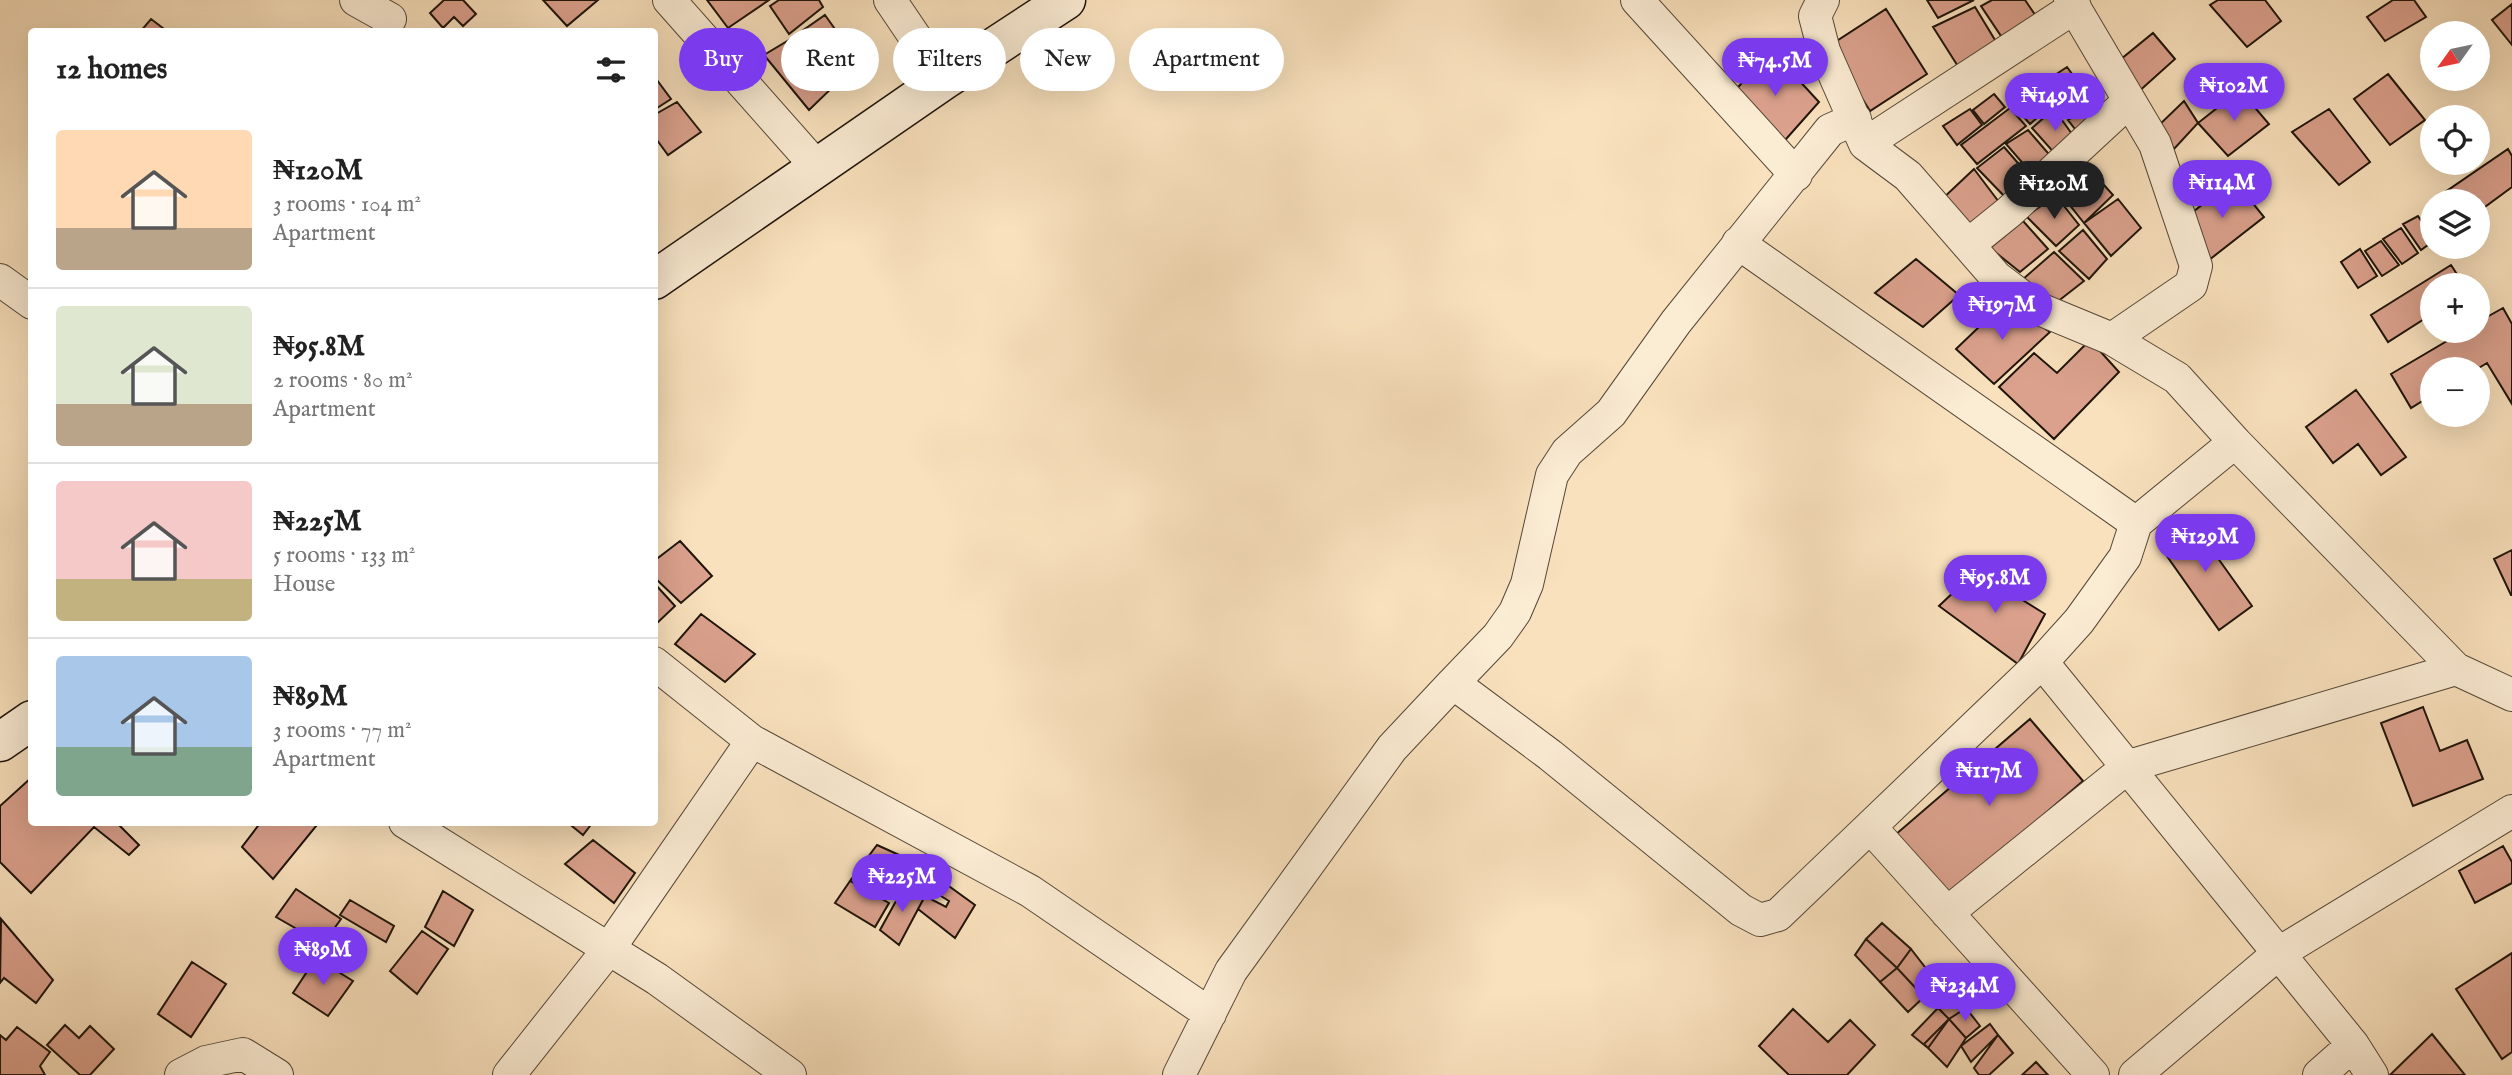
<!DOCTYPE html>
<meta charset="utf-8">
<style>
body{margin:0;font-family:"IM FELL English",serif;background:#f2f2f2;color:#222;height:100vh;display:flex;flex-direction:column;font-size:26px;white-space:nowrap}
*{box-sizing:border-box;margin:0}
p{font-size:23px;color:#767676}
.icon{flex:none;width:38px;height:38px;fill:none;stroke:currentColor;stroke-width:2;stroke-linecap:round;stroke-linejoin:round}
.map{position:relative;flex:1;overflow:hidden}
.details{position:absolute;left:28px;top:28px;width:630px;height:798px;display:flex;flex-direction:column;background:#fff;border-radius:7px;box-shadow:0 7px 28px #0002}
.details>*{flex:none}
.banner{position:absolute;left:679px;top:28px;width:665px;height:63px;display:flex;gap:14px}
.needle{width:46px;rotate:237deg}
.buttons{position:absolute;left:2420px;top:21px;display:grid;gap:14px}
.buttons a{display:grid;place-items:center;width:70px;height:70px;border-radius:50%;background:#fff;box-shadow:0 7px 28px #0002;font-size:35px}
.price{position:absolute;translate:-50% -60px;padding:0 16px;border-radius:24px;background:#7c3aed;color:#fff;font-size:23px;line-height:46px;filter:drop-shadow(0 2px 4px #0008)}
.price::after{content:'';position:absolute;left:50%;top:42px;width:21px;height:16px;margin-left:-10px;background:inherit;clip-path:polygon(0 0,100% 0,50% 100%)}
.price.selected{background:#222;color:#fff}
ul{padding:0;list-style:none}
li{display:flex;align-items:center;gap:21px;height:175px;padding:0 28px}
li+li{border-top:2px solid #e0e0e0}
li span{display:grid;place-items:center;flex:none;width:196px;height:140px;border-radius:7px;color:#555}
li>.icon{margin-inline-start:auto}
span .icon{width:84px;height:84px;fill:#fffc;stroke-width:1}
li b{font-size:30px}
h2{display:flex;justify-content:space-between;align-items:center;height:84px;padding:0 28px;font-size:30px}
.pill{padding:0 24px;border-radius:32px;background:#fff;box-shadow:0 7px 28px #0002;font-size:24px;line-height:63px}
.pill.selected{background:#7c3aed;color:#fff}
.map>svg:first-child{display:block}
.building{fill:#dba18d;stroke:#1e140a;stroke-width:2}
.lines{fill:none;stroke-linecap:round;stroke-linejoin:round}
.street-casing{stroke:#554737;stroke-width:34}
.secondary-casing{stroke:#1e140a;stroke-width:41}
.street{stroke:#fbecd4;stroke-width:32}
.secondary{stroke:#fbecd4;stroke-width:38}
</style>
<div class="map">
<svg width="2512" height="1075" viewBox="0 0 2512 1075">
<rect width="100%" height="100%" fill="#f9e1bd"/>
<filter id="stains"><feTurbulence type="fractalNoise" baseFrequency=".00286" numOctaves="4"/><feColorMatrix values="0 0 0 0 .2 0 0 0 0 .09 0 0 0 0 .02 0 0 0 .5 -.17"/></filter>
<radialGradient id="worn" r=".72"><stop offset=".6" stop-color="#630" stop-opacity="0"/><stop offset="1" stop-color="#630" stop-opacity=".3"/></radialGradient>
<path class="building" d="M444,0H463L476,14L463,26L454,17L443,28L430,13Z
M543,0H598L567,26Z
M707,0H769L728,28Z
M779,0H819L823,7L789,34L770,6Z
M1927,0H1974L1938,18Z
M1992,0H2025L2038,19L2005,42L1981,6Z
M2218,0H2265L2281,21L2247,47L2210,5Z
M2393,0H2414L2426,17L2385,41L2367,17Z
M2512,4V45L2492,20Z
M1975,7L1998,45L1959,68L1933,27Z
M1886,9L1927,74L1870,111L1829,46Z
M825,15L859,63L839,77L802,31Z
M151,19L168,32H140Z
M2153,33L2175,59L2136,94L2115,64Z
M799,34L837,83L809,110L764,55Z
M1771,50L1819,102L1779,147L1732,94Z
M2067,67L2091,100L2066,115L2040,85Z
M2388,74L2425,120L2390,145L2354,99Z
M654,76L671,99L654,110Z
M2240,90L2269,124L2228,156L2198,123Z
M2039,91L2051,106L2030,124L2014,106Z
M1994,94L2005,107L1984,124L1973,110Z
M2184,101L2198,123L2174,149L2157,127Z
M677,102L701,132L668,155L654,136V115Z
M2095,105L2103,116L2079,134L2068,120Z
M2010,108L2026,126L1977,164L1961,145Z
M1970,109L1982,125L1957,145L1943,126Z
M2054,109L2077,141L2057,156L2032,128Z
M2329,109L2370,162L2339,185L2292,132Z
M2028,130L2054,160L2034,176L2006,144Z
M2004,147L2031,178L2008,200L1977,168Z
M2508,149L2512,156V187L2478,212V201L2435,199Z
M2084,163L2113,195L2084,223L2057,189Z
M1974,169L2002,206L1970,235L1939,202Z
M2234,180L2264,217L2209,260L2180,222Z
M2056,196L2079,225L2056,246L2026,216Z
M2118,199L2141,228L2111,256L2084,223Z
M2418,216L2432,237V242L2421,250L2403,224Z
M2023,221L2048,249L2020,272L1990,248Z
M2401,228L2418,253L2402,264L2383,239Z
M2083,230L2107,259L2089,279L2059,251Z
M2381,241L2399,265L2382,276L2365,251Z
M2360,249L2377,276L2358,288L2341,262Z
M2054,252L2084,281L2052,306L2022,280Z
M1916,259L1959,295L1923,327L1875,293Z
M2451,265L2464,285H2432V314L2388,342L2371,315Z
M2005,302L2050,332L1994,384L1956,349Z
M2503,308L2512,324V404L2487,363L2477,369H2432V395L2411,408L2391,374L2464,331H2478V322Z
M2090,340L2119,372L2054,439L1999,387L2034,353L2057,373Z
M2356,390L2406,457L2381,475L2358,444L2333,463L2306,427Z
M2190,519L2252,606L2219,630L2157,542Z
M680,541L712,576L681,603L654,577V561Z
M2512,550V595H2511L2494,559Z
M1976,571L2045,614L2018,664L1939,606Z
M654,583L675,606L654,626Z
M701,614L755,654L725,682L675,644Z
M2423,707L2440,751L2467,740L2483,779L2413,806L2381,723Z
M2030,719L2083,781L1948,897L1895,835Z
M32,777V822H116L139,845L129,855L94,827L31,893L0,862V806Z
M261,822L317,825L273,879L242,847Z
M567,822H593L583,835Z
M593,840L635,873L614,903L565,864Z
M877,845L917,863L906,883L881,874L875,889L850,881Z
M2503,846L2512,862V883L2475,903L2459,871Z
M917,863L975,905L955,938L918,909L925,896L946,907L949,901L910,877Z
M850,881L889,903L875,927L835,903Z
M906,883L925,896L899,945L880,930Z
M296,889L341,919L323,944L276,917Z
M443,891L473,910L454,946L425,927Z
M350,900L394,926L386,942L340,915Z
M1,919L53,980L36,1003L4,978L0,983Z
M1882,923L1911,949L1897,968L1866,939Z
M422,931L448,949L417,994L390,971Z
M1866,939L1897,968L1880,982L1855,955Z
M1911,949L1938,984L1924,997L1897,968Z
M2512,953V1052L2502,1059L2456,989Z
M316,958L353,981L328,1016L293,993Z
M192,962L226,984L191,1037L158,1014Z
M1897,968L1924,997L1908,1012L1880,982Z
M1955,990L1966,1008L1949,1019L1938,1008Z
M1938,1008L1949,1019L1928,1048L1912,1035Z
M1966,1008L1980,1026L1966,1038L1949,1019Z
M1793,1009L1828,1042L1850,1020L1875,1045L1847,1075H1789L1759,1046Z
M1949,1019L1966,1038L1947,1067L1924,1044Z
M1990,1024L1998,1035L1971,1062L1961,1046Z
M65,1025L79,1038L90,1026L114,1049L90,1075H80L47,1045Z
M17,1027L50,1052L40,1066L45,1075H0V1035L6,1040Z
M2432,1034L2465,1075H2390Z
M1998,1035L2013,1053L1989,1075H1979L1974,1068Z
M2036,1062L2048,1075H2022Z"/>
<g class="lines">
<g class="street-casing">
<path id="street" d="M356,0L390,19
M669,0L817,167
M890,0L944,80
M1637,0L1796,175
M2070,0L2155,144L2196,266L2191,285L2112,339
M1865,144L2075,7
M1738,243L2136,523
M1968,245L2009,212L2129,101
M0,280L32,303
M2235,442L2456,669L2512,695
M2042,662L2353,1045L2372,1075
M654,663L752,741
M1453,683L1498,636L1515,612L1527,584L1552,475L1567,452L1611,413L1676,322L1830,130L1855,119
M405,822L657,979L790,1075
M1871,828L2093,1075
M1947,913L2129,766L2456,669
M181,1075L206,1062L243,1054L277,1075
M509,1075L608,950L752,741L1030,891L1210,1014
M1179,1075L1231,971L1392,748L1453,683L1550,755L1741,910L1760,920L1778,915L2042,662L2079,621L2125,557L2136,523L2235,442L2177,378L2112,339L2037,308L1996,277L1908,176L1865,144L1824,51L1815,16L1823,0
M2135,1075L2279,953L2512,811
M2319,1075L2353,1045"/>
</g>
<g class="secondary-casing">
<path id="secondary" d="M654,280L944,80L1066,0
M0,742L32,720"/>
</g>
<use href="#street" class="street"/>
<use href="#secondary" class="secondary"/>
</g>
<rect width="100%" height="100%" filter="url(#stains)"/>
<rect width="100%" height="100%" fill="url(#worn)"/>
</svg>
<div class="buttons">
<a><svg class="needle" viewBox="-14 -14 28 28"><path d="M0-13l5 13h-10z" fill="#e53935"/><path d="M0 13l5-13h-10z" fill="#767676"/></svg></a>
<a><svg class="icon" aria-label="locate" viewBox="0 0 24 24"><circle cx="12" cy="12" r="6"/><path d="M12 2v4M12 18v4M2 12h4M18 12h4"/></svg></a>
<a><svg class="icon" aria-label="layers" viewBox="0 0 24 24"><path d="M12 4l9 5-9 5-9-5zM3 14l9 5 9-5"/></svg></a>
<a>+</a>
<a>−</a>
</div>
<b class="price" style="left:1775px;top:98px">₦74.5M</b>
<b class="price" style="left:2234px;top:123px">₦102M</b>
<b class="price" style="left:2055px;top:133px">₦149M</b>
<b class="price" style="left:2222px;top:220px">₦114M</b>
<b class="price selected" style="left:2054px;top:221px">₦120M</b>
<b class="price" style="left:2002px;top:342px">₦197M</b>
<b class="price" style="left:2205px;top:574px">₦129M</b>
<b class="price" style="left:1995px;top:615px">₦95.8M</b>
<b class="price" style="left:1989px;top:808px">₦117M</b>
<b class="price" style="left:902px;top:914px">₦225M</b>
<b class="price" style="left:323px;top:987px">₦89M</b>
<b class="price" style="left:1965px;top:1023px">₦234M</b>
<div class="banner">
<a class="pill selected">Buy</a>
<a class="pill">Rent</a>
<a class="pill">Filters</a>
<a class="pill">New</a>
<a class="pill">Apartment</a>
</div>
<section class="details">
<h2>12 homes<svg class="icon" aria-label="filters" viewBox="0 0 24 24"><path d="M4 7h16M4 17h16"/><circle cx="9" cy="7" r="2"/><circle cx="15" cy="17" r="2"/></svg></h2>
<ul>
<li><span style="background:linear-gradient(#ffd9b3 70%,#b9a48a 0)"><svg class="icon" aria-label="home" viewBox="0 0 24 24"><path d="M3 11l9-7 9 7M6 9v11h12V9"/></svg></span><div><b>₦120M</b><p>3 rooms · 104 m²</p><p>Apartment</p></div></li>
<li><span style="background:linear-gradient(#dfe7d0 70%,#b9a48a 0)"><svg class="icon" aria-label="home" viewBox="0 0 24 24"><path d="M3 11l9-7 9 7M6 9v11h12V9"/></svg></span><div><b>₦95.8M</b><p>2 rooms · 80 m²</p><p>Apartment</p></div></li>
<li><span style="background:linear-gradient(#f6c9c9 70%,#c2b280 0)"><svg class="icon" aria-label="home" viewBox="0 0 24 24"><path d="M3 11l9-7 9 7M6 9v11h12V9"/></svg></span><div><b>₦225M</b><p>5 rooms · 133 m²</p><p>House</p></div></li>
<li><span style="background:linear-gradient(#a9c7e8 65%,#7fa58c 0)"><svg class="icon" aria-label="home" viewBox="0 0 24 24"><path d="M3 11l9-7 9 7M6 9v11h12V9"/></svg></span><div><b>₦89M</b><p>3 rooms · 77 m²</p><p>Apartment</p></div></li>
</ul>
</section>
</div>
